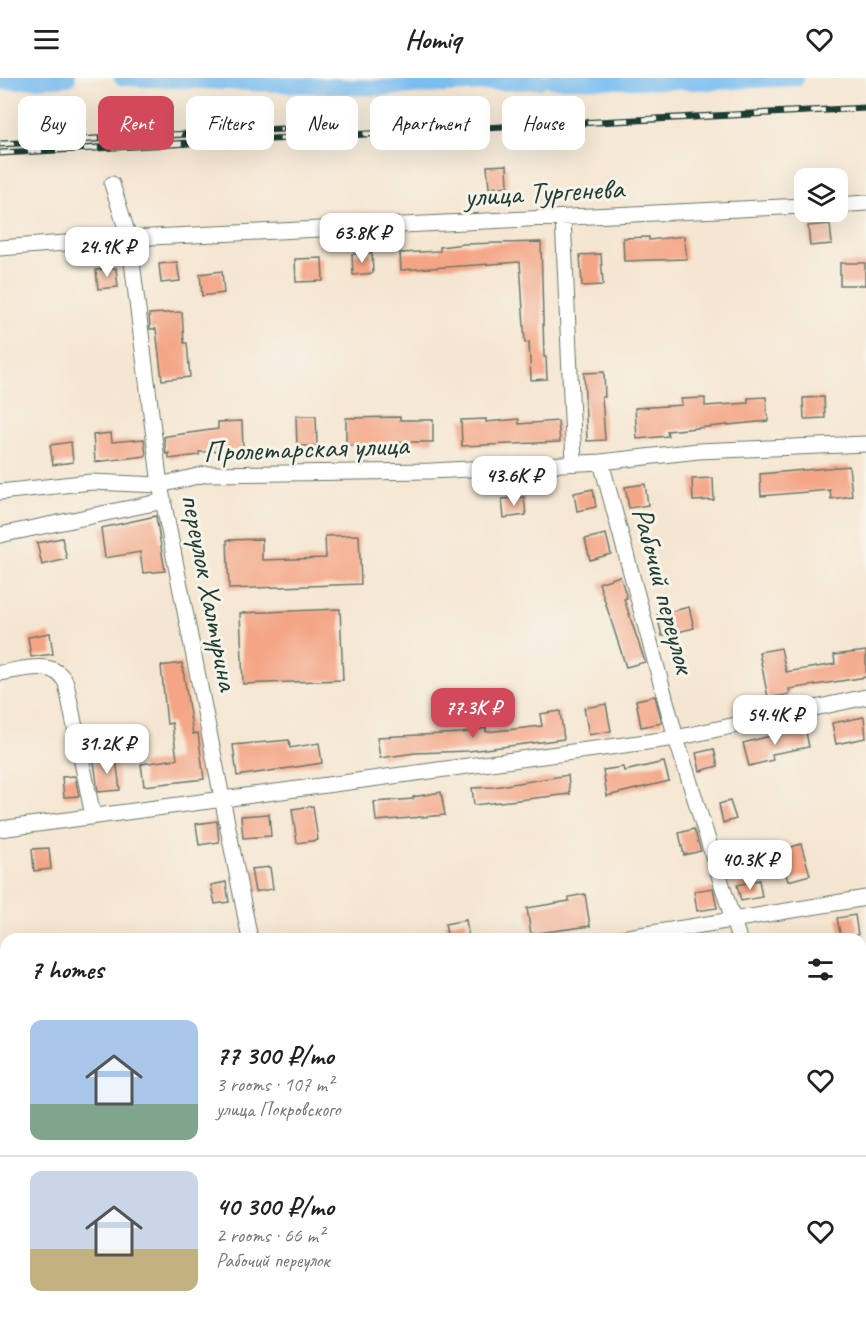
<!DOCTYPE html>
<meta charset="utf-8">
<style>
body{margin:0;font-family:Caveat,sans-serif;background:#f2f2f2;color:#202124;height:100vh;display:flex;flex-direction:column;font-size:22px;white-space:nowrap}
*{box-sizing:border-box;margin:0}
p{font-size:20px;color:#757577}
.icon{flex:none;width:33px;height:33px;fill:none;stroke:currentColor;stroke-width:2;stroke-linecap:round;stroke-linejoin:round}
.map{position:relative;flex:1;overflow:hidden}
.details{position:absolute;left:0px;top:855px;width:867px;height:384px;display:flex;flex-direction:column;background:#fff;border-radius:18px 18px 0 0;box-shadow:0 6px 24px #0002}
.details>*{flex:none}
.banner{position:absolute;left:18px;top:18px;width:831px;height:54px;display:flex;gap:12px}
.tools{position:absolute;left:794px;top:90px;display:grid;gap:12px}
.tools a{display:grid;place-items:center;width:54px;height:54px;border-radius:12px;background:#fff;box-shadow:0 6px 24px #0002;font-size:30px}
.price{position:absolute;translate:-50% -51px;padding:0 14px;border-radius:12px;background:#fff;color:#222;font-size:20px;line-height:39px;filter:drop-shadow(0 2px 3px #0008)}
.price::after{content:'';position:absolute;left:50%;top:36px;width:18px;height:14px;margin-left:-9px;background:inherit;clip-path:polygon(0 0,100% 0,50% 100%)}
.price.on{background:#d1495b;color:#fff}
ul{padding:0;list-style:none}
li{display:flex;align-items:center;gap:18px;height:150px;padding:0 30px}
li+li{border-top:2px solid #e0e0e0}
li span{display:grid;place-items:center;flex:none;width:168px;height:120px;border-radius:12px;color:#555}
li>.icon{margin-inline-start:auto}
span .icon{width:72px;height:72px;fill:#fffc;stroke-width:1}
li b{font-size:26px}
h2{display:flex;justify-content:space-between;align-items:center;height:72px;padding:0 30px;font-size:26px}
.chip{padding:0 21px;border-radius:12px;background:#fff;box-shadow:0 6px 24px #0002;font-size:21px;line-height:54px}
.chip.on{background:#d1495b;color:#fff}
header{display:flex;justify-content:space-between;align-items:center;height:78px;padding:0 30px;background:#fff;font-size:27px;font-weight:700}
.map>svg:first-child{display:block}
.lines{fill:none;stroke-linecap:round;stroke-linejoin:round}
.canal{stroke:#7bbff2;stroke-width:16}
.building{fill:#f4a585}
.minor-casing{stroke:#6a786b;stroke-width:17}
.secondary-casing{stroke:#6a786b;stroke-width:23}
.minor{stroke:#fff;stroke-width:15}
.secondary{stroke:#fff;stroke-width:21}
.rail-casing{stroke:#1f3d34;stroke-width:7}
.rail{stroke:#f7f3e8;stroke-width:4.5;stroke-dasharray:14;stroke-linecap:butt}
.labels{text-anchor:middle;stroke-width:6;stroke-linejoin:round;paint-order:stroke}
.street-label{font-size:30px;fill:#1f3d34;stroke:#f7f3e8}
</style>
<header><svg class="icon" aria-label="menu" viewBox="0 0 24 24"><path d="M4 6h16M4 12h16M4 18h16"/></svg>Homiq<svg class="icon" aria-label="heart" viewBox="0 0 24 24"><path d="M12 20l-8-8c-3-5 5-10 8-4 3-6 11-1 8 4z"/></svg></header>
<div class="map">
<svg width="866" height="1239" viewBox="0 0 866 1239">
<rect width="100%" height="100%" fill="#f7f3e8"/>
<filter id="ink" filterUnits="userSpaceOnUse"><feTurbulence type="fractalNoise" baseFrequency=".0167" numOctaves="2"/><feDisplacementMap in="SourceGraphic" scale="12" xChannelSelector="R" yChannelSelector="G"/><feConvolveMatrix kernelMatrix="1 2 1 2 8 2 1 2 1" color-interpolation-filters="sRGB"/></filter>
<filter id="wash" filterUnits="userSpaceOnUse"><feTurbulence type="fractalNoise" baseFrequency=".008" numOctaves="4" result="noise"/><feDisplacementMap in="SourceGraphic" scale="24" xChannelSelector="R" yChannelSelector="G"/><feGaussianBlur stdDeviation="1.35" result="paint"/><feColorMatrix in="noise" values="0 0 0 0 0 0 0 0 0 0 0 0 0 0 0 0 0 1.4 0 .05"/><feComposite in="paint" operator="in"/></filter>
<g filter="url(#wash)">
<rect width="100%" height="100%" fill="#f5e6d1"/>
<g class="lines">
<path class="canal" d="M122,0L376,10L540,3
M552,2L712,4L796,0
M0,4L68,0"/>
</g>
<g id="blocks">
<path class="building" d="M507,87L508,108L489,110L487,88Z
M830,146L832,166L810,168L808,148Z
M684,158L687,181L624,183L623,160L649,159V162Z
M541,164L544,279H546L547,301L531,302L529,264L525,265L520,184L401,192L400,175L440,173V169L464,166Z
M372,175L373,195L353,197L352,176Z
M601,176L603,207L582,208L580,177Z
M322,180L323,203L296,204L295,181Z
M177,184L180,203L161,205L159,186Z
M840,185H865V207H840Z
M116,190L118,209L98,211L96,192Z
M222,193L224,215L202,218L200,196Z
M182,234L184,265H187L190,299L162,302L156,251H150L149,236Z
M604,294L605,319H602L605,362L587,363L584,295Z
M766,319L768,343L667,353L668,358L637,361L635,330L682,327L681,321L705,320V328L748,325V320Z
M824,319L825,340L804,341L803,320Z
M296,338H316L317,368H297Z
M400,339V342H433V364H401V368L346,367V340Z
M486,341V344L519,341V346L558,343L560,364L462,368L461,342Z
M242,343L243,372L199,374V377L169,381V375L166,376L164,359L167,358L218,351V344Z
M111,355L112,364L144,361L146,378L95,384L93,357Z
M71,364L73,384L53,387L50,367Z
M849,388L852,418L831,421L830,412L761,418L760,396Z
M713,400L714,422L693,423L692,401Z
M645,406L648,427L629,430L625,409Z
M593,411L596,429L577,433L574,415Z
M524,419L526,437L504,440L502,421Z
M156,438L165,493L143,495L140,474L105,480L101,450Z
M606,456L611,476L590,482L585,461Z
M359,457L361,506L229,511L227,462L262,461V482L326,480L325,458Z
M62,460L67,481L42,487L37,465Z
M620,498L627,520L624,521L645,584L626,589L599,505Z
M689,529L694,550L662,558L657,537Z
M340,531L343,602L243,606L240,535Z
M50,555L53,576L31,579L28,559Z
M781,570L786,594L835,586L834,577L866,573V599L789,611L790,616L768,620L759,574Z
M182,585L193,656L198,655L204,701L144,708L141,686L177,681L172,645L167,646L161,588Z
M655,618L662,645L641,649L636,622Z
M606,626L611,653L589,657L584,630Z
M560,633L564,661L469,673L415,675L380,680L377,659L463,655L486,650V654L542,648L540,636Z
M864,639L866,660L836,666L832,645Z
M805,649L809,669L772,676L773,682L749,688L743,665Z
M289,662L290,670L319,665L322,685L237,698L233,667Z
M714,671L718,688L700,693L696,675Z
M116,680L120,712L98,714L94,683Z
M664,684L669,703L607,718L603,692L623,689L624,693Z
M568,697L570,716L474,727L472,710L494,709Z
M75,698L79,718L64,719L62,699Z
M441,714L445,737L376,743L374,724L413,721V719Z
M730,723L736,741L723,745L719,726Z
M313,728L318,762L297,765L292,731Z
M269,736L271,758L243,760L241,738Z
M217,743L219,764L199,767L196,746Z
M694,751L701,773L684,777L679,755Z
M801,766L810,797L788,803L779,773Z
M49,770L51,791L34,793L32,771Z
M270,789L273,811L255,814L251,791Z
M759,802L762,819L741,823L737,807Z
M226,804L229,824L215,826L211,807Z
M713,810L717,830L697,833L694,813Z
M585,816L590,848L531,856L527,830L569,823V819Z
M855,837L858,857L841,860L837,840Z
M466,842L469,861H448L445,846Z"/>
</g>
</g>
<g filter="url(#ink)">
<use href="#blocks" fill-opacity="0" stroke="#6a786b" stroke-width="1.5"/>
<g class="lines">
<g class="minor-casing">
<path id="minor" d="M112,106L129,160L160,407L250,861
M837,127L866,125
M563,140L574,384
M0,170L129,160L804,128
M601,384L676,660L739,861
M0,414L91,404L160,407L206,396L431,393L601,384L698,373L866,366
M0,457L164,423
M0,595C23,592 54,580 66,605L93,738
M0,751L676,660L866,619
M616,861L866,820
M0,956L6,955
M240,1239L243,1233"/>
</g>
<g class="secondary-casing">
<path id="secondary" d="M861,973L866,972
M0,1123L6,1122"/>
</g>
<use href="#minor" class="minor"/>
<use href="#secondary" class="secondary"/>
<g class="rail-casing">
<path id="rail" d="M0,66L282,51
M0,75L866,30"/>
</g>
<use href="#rail" class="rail"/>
</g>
</g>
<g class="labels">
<g class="street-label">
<text transform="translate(544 114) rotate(-3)" y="10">улица Тургенева</text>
<text transform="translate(306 370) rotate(-2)" y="10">Пролетарская улица</text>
<text transform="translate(664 512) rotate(75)" y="10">Рабочий переулок</text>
<text transform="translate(210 514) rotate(79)" y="10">переулок Халтурина</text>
</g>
</g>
</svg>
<div class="tools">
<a><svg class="icon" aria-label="layers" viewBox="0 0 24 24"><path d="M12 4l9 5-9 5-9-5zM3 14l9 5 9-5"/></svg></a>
</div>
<b class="price" style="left:362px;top:186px">63.8K ₽</b>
<b class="price" style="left:107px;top:200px">24.9K ₽</b>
<b class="price" style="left:514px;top:429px">43.6K ₽</b>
<b class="price on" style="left:473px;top:661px">77.3K ₽</b>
<b class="price" style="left:775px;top:668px">54.4K ₽</b>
<b class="price" style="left:107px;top:697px">31.2K ₽</b>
<b class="price" style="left:750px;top:813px">40.3K ₽</b>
<div class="banner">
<a class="chip">Buy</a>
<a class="chip on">Rent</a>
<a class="chip">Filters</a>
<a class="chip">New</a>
<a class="chip">Apartment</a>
<a class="chip">House</a>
</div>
<section class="details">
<h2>7 homes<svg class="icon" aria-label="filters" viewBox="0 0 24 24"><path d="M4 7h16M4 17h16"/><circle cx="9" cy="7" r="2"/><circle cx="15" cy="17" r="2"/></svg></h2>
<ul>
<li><span style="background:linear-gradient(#a9c7e8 70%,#7fa58c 0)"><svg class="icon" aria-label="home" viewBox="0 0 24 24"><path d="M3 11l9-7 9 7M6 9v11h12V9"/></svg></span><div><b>77 300 ₽/mo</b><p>3 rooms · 107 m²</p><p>улица Покровского</p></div><svg class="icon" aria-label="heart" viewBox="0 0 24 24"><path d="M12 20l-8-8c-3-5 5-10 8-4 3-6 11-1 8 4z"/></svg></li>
<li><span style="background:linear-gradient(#c9d6e8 65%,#c2b280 0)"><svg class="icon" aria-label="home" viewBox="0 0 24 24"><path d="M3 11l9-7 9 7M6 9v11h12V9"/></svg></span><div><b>40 300 ₽/mo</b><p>2 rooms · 66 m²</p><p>Рабочий переулок</p></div><svg class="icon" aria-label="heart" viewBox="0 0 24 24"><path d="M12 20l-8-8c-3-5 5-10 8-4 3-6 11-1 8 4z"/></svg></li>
</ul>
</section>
</div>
